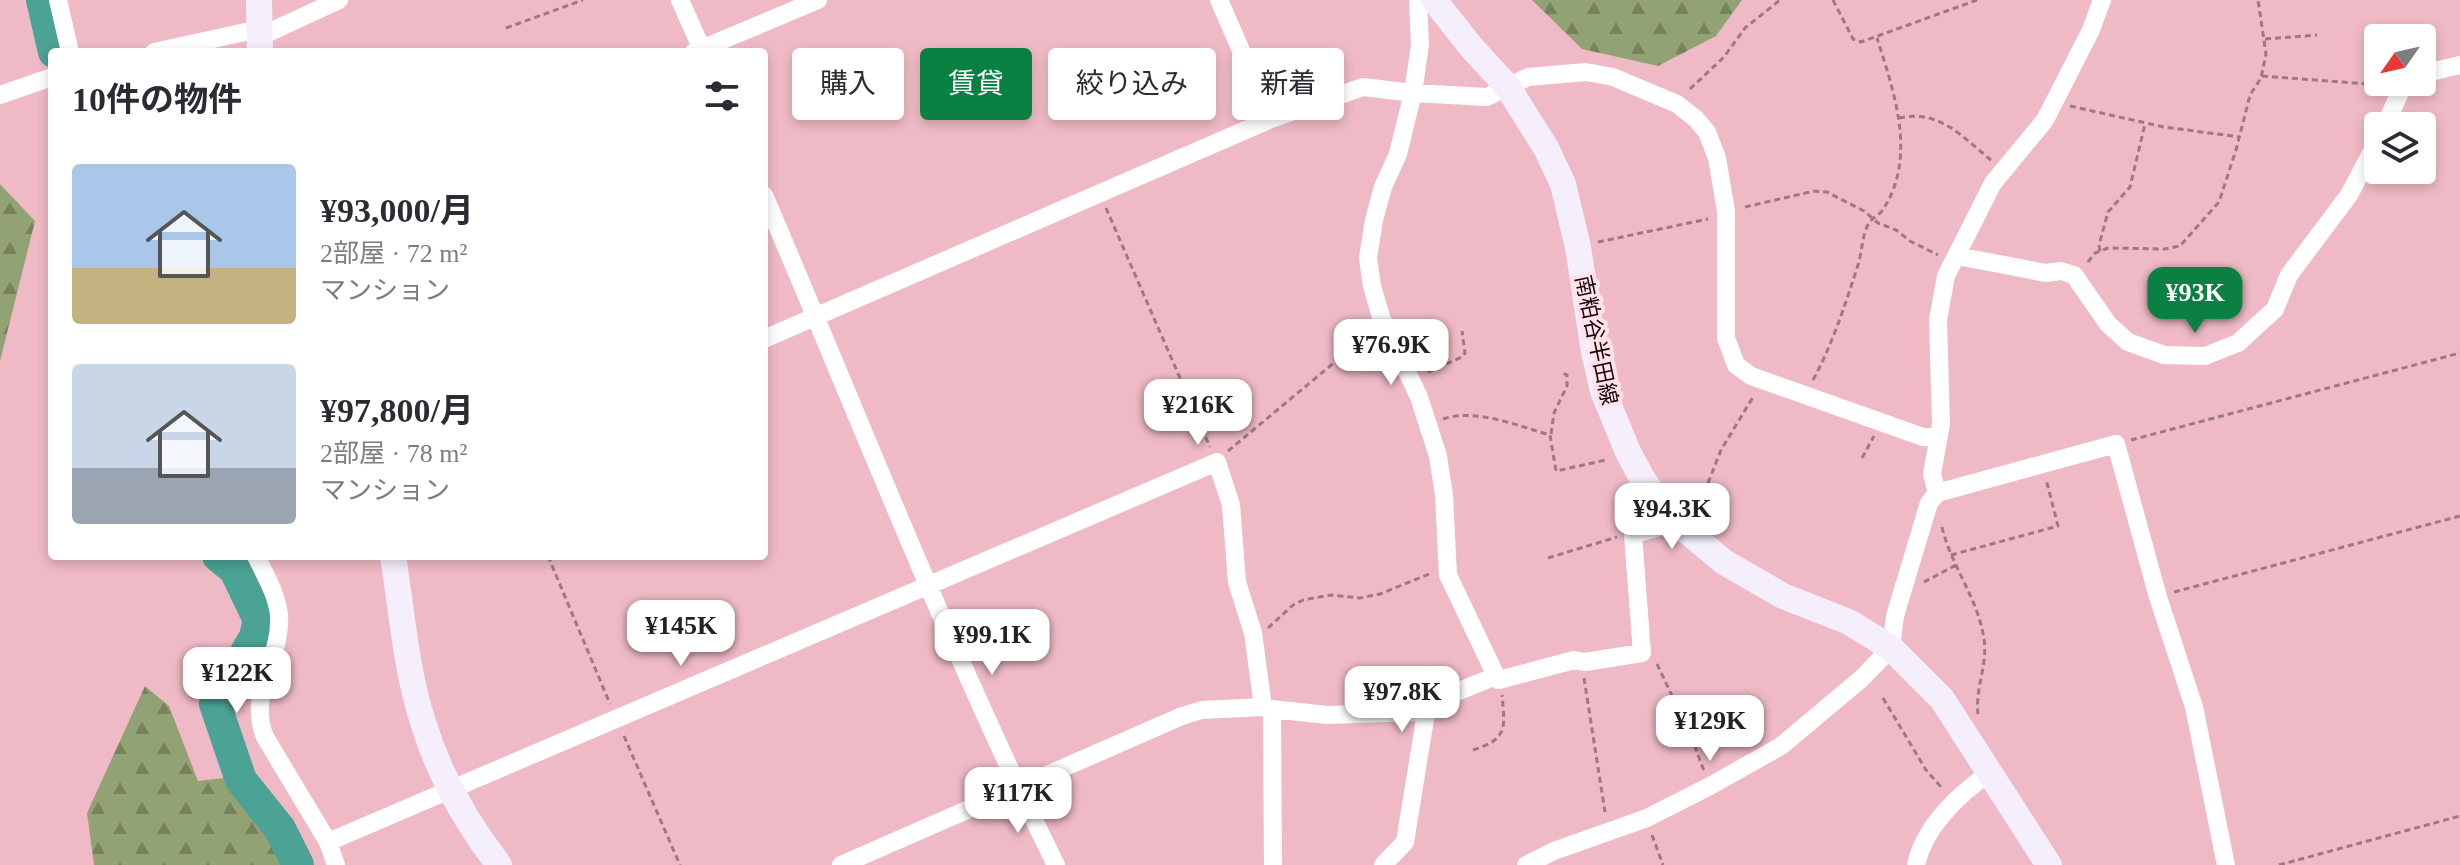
<!DOCTYPE html>
<html lang="ja">
<meta charset="utf-8">
<style>
body{margin:0;font-family:"Times New Roman","Noto Sans JP",serif;background:#f2f2f3;color:#2b2b33;height:100vh;display:flex;flex-direction:column;font-size:30px;white-space:nowrap}
*{box-sizing:border-box;margin:0}
p{font-size:26px;color:#7c7c81}
.icon{flex:none;width:44px;height:44px;fill:none;stroke:currentColor;stroke-width:2;stroke-linecap:round;stroke-linejoin:round}
.map{position:relative;flex:1;overflow:hidden}
.sheet{position:absolute;left:48px;top:48px;width:720px;height:512px;display:flex;flex-direction:column;background:#fff;border-radius:8px;box-shadow:0 4px 12px #0003}
.sheet>*{flex:none}
.banner{position:absolute;left:792px;top:48px;width:760px;height:72px;display:flex;gap:16px}
.needle{width:52px;rotate:236deg}
.fabs{position:absolute;left:2364px;top:24px;display:grid;gap:16px}
.fabs a{display:grid;place-items:center;width:72px;height:72px;border-radius:8px;background:#fff;box-shadow:0 4px 12px #0003;font-size:40px}
.price{position:absolute;translate:-50% -68px;padding:0 18px;border-radius:16px;background:#fff;color:#222;font-size:26px;line-height:52px;filter:drop-shadow(0 2px 4px #0008)}
.price::after{content:'';position:absolute;left:50%;top:48px;width:24px;height:18px;margin-left:-12px;background:inherit;clip-path:polygon(0 0,100% 0,50% 100%)}
.price.selected{background:#0b8043;color:#fff}
ul{padding:0;list-style:none}
li{display:flex;align-items:center;gap:24px;height:200px;padding:0 24px}
li span{display:grid;place-items:center;flex:none;width:224px;height:160px;border-radius:8px;color:#555}
li>.icon{margin-inline-start:auto}
span .icon{width:96px;height:96px;fill:#fffc;stroke-width:1}
li b{font-size:34px}
h2{display:flex;justify-content:space-between;align-items:center;height:96px;padding:0 24px;font-size:34px}
.chip{padding:0 28px;border-radius:8px;background:#fff;box-shadow:0 4px 12px #0003;font-size:28px;line-height:72px}
.chip.selected{background:#0b8043;color:#fff}
.map>svg:first-child{display:block}
.forest{fill:url(#forest-firs)}
.lines{fill:none;stroke-linecap:round;stroke-linejoin:round}
.river{stroke:#4ba396;stroke-width:32}
.path{stroke:#9f7881;stroke-width:3;stroke-dasharray:6 4;stroke-linecap:butt}
.street{stroke:#fff;stroke-width:18}
.secondary{stroke:#f4eefd;stroke-width:26}
.labels{text-anchor:middle;stroke-width:8;stroke-linejoin:round;paint-order:stroke}
.street-label{font-size:22px;fill:#17060b;stroke:#ffe3e9}
</style>
<div class="map">
<svg width="2460" height="865" viewBox="0 0 2460 865">
<defs>
<pattern id="forest-firs" width="22" height="20" patternUnits="userSpaceOnUse" patternTransform="scale(2)"><rect width="22" height="20" fill="#93a274"/><path d="M5 1l3.5 6h-7zM16 11l3.5 6h-7z" fill="#77825d"/></pattern>
</defs>
<rect width="100%" height="100%" fill="#efbac6"/>
<path class="forest" d="M1532,0H1742L1716,36L1658,66L1582,49Z
M0,184L35,221L0,361Z
M145,686L169,706L198,781L241,776L304,865H94L87,813Z"/>
<g class="lines">
<path class="river" d="M42,0L54,52
M218,556L235,570L259,620L255,637L238,666L218,689L215,704L241,780L280,829L298,865"/>
<path class="path" d="M1833,0L1853,39L1861,42L1977,0
M506,28L583,0
M2265,39L2317,35
M2262,76L2368,84L2378,81
M1690,89L1724,57L1745,28L1780,0
M2070,106L2164,127L2240,137
M1899,118C1940,109 1962,137 1991,160
M1745,207L1814,191L1827,192L1864,211L1878,223L1896,230L1910,241L1938,255
M1106,208L1210,447
M1598,242L1708,219
M2100,251L2099,245L2108,212L2130,187L2145,124
M2088,262L2095,253L2108,248L2165,249L2180,246L2219,202L2236,150L2250,95L2261,78L2266,54L2258,0
M1428,372L1462,357L1465,353L1462,331
M1813,380C1833,343 1845,305 1858,265C1862,253 1862,234 1869,223C1872,218 1879,215 1882,211C1918,158 1894,92 1877,38
M1443,419C1476,408 1518,426 1550,435L1556,471L1606,460
M1551,434L1554,413L1567,386V375L1563,373
M2131,440L2460,353
M1228,451L1330,366L1367,331
M1862,458L1874,436
M1697,511L1721,450L1753,397
M1942,527C1951,566 1978,598 1984,639C1988,664 1975,688 1978,714
M1951,555L2058,526L2046,479
M548,556L610,704
M1548,558L1617,537
M1924,582L1956,565
M2174,592L2460,516
M1268,628L1293,605L1303,600L1331,595L1360,598L1380,594L1429,574
M1657,664L1691,736L1704,771
M1584,678L1605,812
M1883,698L1926,770L1942,788
M624,736L680,865
M1473,750C1508,739 1505,728 1502,695
M1652,835L1663,865
M2279,865L2460,816"/>
<path class="street" d="M58,0L70,52
M680,0L703,52
M1219,0L1271,119
M1418,0L1420,45L1413,93L1398,154L1383,187L1374,220L1368,258L1372,286L1381,317L1419,397L1438,456L1444,495L1448,575L1496,676
M259,37L339,0
M154,52L259,29
M694,52L818,0
M2422,74L2460,65
M0,95L52,77
M2385,126L2401,90L2409,82
M764,195C860,419 948,647 1056,865
M1957,256L2046,273L2061,271L2074,275L2108,324L2128,342L2164,355L2205,356L2238,343L2275,309L2289,275L2349,195L2378,140
M764,339L1271,119L1363,87L1413,93L1487,97L1528,77L1586,72L1613,77L1677,104L1696,119L1707,132L1717,158L1726,211V338L1736,365L1751,376L1923,437H1938
M1937,493L1932,474L1941,424L1938,320L1946,276L1993,183L2045,120L2091,30L2102,0
M256,556C265,574 277,595 279,615C282,658 247,694 265,737L328,842L336,865
M1272,709L1327,715L1417,712L1427,707
M328,842L1217,462L1231,505L1237,582L1253,633L1263,707
M841,865L1182,716L1202,710L1263,707L1272,709L1273,865
M1383,865L1405,842L1427,707L1432,702L1496,676L1499,680L1574,660L1585,662L1642,653L1633,535L1676,522
M1526,865L1554,851L1647,818L1710,786L1781,746L1861,679L1891,648L1895,616L1929,503L1937,493L2116,444L2158,597L2194,707L2226,865
M1916,865C1924,827 1958,795 1988,774"/>
<path class="secondary" d="M259,0L260,52
M1434,0L1472,48L1507,86L1546,148L1563,184L1578,247L1594,352L1603,391L1628,452L1642,478L1659,503L1676,522L1724,562L1783,596L1849,622L1891,648L1942,699L2049,865
M393,556C402,612 406,672 424,725C440,777 466,822 499,865"/>
</g>
<g class="labels">
<g class="street-label">
<text transform="translate(1597 340) rotate(78)" y="8">南粕谷半田線</text>
</g>
</g>
</svg>
<div class="fabs">
<a><svg class="needle" viewBox="-14 -14 28 28"><path d="M0-13l5 13h-10z" fill="#e53935"/><path d="M0 13l5-13h-10z" fill="#7c7c81"/></svg></a>
<a><svg class="icon" aria-label="layers" viewBox="0 0 24 24"><path d="M12 4l9 5-9 5-9-5zM3 14l9 5 9-5"/></svg></a>
</div>
<b class="price selected" style="left:2195px;top:335px">¥93K</b>
<b class="price" style="left:1391px;top:387px">¥76.9K</b>
<b class="price" style="left:1198px;top:447px">¥216K</b>
<b class="price" style="left:1672px;top:551px">¥94.3K</b>
<b class="price" style="left:681px;top:668px">¥145K</b>
<b class="price" style="left:992px;top:677px">¥99.1K</b>
<b class="price" style="left:237px;top:715px">¥122K</b>
<b class="price" style="left:1402px;top:734px">¥97.8K</b>
<b class="price" style="left:1710px;top:763px">¥129K</b>
<b class="price" style="left:1018px;top:835px">¥117K</b>
<div class="banner">
<a class="chip">購入</a>
<a class="chip selected">賃貸</a>
<a class="chip">絞り込み</a>
<a class="chip">新着</a>
</div>
<section class="sheet">
<h2>10件の物件<svg class="icon" aria-label="filters" viewBox="0 0 24 24"><path d="M4 7h16M4 17h16"/><circle cx="9" cy="7" r="2"/><circle cx="15" cy="17" r="2"/></svg></h2>
<ul>
<li><span style="background:linear-gradient(#a9c7e8 65%,#c2b280 0)"><svg class="icon" aria-label="home" viewBox="0 0 24 24"><path d="M3 11l9-7 9 7M6 9v11h12V9"/></svg></span><div><b>¥93,000/月</b><p>2部屋 · 72 m²</p><p>マンション</p></div></li>
<li><span style="background:linear-gradient(#c9d6e8 65%,#9aa5b1 0)"><svg class="icon" aria-label="home" viewBox="0 0 24 24"><path d="M3 11l9-7 9 7M6 9v11h12V9"/></svg></span><div><b>¥97,800/月</b><p>2部屋 · 78 m²</p><p>マンション</p></div></li>
</ul>
</section>
</div>
